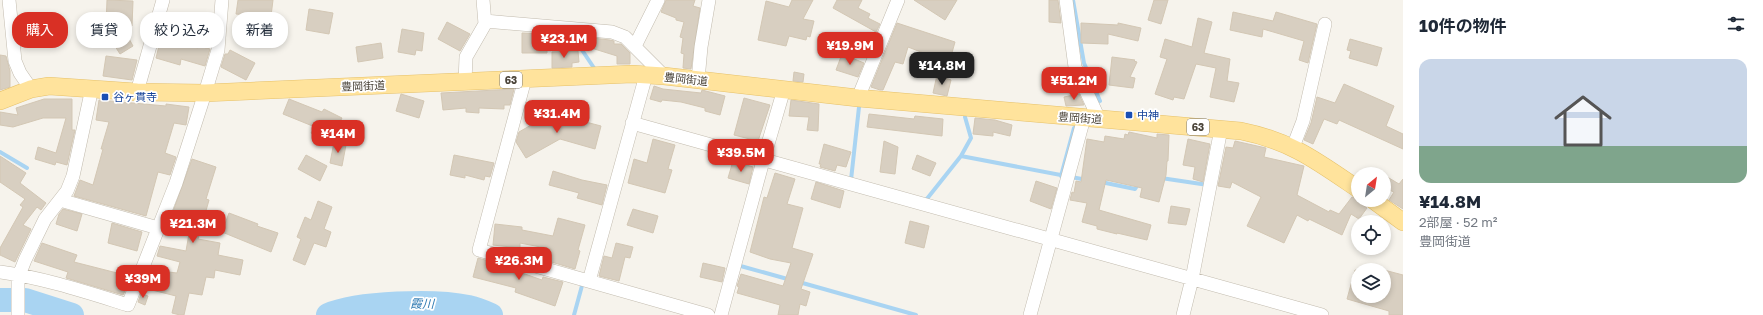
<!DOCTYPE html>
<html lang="ja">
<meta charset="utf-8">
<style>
body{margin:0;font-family:"Golos Text","Noto Sans JP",sans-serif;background:#f6f6f7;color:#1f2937;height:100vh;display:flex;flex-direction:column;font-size:15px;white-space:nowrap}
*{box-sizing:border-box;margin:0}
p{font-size:13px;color:#747a83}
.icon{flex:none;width:22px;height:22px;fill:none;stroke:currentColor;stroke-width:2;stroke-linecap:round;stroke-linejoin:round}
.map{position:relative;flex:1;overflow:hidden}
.drawer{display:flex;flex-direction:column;background:#fff;width:360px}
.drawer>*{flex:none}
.guide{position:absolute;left:12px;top:12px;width:380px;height:36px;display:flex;gap:8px}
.needle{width:26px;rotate:30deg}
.controls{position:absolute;left:1351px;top:167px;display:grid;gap:8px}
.controls a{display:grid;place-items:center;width:40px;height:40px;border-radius:50%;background:#fff;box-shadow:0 2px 6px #0003;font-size:20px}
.price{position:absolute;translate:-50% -34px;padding:0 9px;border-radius:8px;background:#d93025;color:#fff;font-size:13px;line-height:26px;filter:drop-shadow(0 1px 2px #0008)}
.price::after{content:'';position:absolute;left:50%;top:24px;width:12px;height:9px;margin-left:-6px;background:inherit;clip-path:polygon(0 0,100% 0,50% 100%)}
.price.selected{background:#222;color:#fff}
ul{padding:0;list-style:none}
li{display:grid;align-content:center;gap:8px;height:212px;padding:0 16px}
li+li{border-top:1px solid #e0e1e3}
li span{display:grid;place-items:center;height:124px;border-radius:12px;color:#555}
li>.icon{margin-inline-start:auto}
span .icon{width:72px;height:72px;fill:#fffc;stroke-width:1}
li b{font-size:17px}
h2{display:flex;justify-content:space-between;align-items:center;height:48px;padding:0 16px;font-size:17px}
.chip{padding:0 14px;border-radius:16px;background:#fff;box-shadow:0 2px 6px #0003;font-size:14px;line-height:36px}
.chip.selected{background:#d93025;color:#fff}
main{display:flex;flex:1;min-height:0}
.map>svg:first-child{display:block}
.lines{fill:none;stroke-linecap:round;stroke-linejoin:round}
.stream{stroke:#a9d4f2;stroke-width:4}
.river{stroke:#a9d4f2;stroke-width:24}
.building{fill:#d8cfc1;stroke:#d3c7b4}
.minor-casing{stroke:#c2bbae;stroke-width:14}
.major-casing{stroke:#e6c16a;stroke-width:18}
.minor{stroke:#fff;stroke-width:13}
.major{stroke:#ffe39c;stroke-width:17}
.transit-dot{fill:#1a4fb4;stroke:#fff;stroke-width:1.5}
.labels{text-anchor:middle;stroke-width:3.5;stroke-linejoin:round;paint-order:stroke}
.shield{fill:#fff;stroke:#817c74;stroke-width:1}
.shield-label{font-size:10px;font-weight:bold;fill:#4b4439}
.street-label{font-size:11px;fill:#4b4439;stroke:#fff}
.transit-label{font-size:11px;fill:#164399;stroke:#fff;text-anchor:start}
.water-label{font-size:12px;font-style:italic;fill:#2e7ab2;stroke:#fff}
</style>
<main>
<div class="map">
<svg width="1403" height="315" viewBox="0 0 1403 315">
<rect width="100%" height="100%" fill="#f6f3ec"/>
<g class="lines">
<path class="stream" d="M1073,0L1084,63L1100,101
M570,32L596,71
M0,152L27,168
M961,156L1087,180
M1061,176L1074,128
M1161,178L1208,185
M851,180L859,107
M1101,182L1135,189L1139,183
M926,200L961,156L971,138L965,117
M737,265L791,280
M799,282L916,315
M574,315L583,282"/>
<path class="river" d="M0,300H25L72,315
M328,315C358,302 436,300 468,307C476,309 484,312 491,315"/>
</g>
<path class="building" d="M107,0L133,1L132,26L106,25Z
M238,0H273L270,24L274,25L270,43L253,38L259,16L236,14Z
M666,0H695L693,6L700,8L691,69L683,68L684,54L681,53L683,38L680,37L684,22L676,20V18L661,12Z
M792,0H813L803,19L814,21L810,37L807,36L806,40L789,36L786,46L758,40L766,1L789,7Z
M837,0H862L858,8L870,14L868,18L880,24L876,32L833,8Z
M914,0H957L945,20Z
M1049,0H1058L1061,23L1049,22Z
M1154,0H1168L1161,24L1148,20Z
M309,9L333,13L329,34L306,30Z
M1233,12L1273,21L1276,12L1317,24L1308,63L1299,60L1304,41L1263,29L1262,37L1230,30Z
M1198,18L1212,22L1204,53L1230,59L1227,81L1239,83L1234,102L1210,97L1216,68L1196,64L1184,99L1174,97L1173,100L1155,94L1167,59L1160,57L1165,39L1192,47Z
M447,22L470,34L460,51L438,39Z
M897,23L955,42L948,67L933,62L934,57L908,47L903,64L895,62L883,90H880L871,87Z
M1081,23L1118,25V23L1141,28L1138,41L1108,34V44L1081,43Z
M402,29L424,33L422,51L416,50L415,55L398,52Z
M522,33L547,34V53H522Z
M127,35L133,46L120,54L113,43Z
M161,38L198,48L199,46L210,49L205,66L181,59L180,65L156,58Z
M592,38L610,40L614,41V44H621L630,53V64H617V56L588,47Z
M1350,39L1382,48L1377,66L1349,58L1351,51L1347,50Z
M381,43L383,58L358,62L356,47Z
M230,50L255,63L246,80L221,67L225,54H228Z
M578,51L579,62L572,63V67L552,68V52Z
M842,54L864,63L858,77L836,70Z
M0,55L6,56L10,71V87L0,90Z
M106,56L137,60L132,80L103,76Z
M1112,57L1135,60L1134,61L1137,62L1130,77L1135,78L1133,88L1109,85Z
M794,72L804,74L803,82L793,81Z
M937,75L951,80L947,96L933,93Z
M1344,84L1394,106L1386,126L1403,134V149L1339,120L1337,124L1324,119L1313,144L1304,140L1311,123L1317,97L1335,103Z
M654,86L663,89L701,93L702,90L725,96L720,115L705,111V108L681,102L662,100L661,102L650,99Z
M514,89L510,105H504V109L479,108V113L466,112V108L443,110L441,93Z
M401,94L424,101L419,118L396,111Z
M1079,94L1084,105L1066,106L1064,97Z
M744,98L770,105L758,141L734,135Z
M44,99H72V130H75L67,165L56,162L55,165L35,159L38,147L56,153L66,118H43L13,127L0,125V112L18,115L16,108Z
M289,99L322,112L324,109L342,118L329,142L311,133L315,127L283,114Z
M99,100L166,106V104L189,107L186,125L174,123L165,153L176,157L170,175L158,172L146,216L74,196L80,180L93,185L103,149H101L109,122L96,120Z
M791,100L819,104L818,131L807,130L809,117L789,116Z
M552,113L601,126L595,149L560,139L526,158L516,142L519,132Z
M869,114L914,119L915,116L943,119L942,136L867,127Z
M975,118L995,120L1012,125L1010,136L993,132V136L973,134Z
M1129,132L1157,138V134L1169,135L1168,161H1167L1166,175L1159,202L1140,197L1142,188L1106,180L1099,210L1151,225L1147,240L1117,233V234L1097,229V226L1082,222L1087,203L1070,200L1072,192L1074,193L1076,181L1081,182L1087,139L1104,142L1105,136L1124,139L1125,134L1128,135Z
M653,139L675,145L668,169L672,170L665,193L628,183L634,159L647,163Z
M1188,139L1210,144L1203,182L1193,179L1195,167L1183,165Z
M884,141L898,147L895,174L880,172Z
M1235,141L1266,148L1264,157L1304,166L1297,195L1329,212L1330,210L1339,214L1352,197L1358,199L1357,201L1367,208L1359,219L1351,214L1342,235L1309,219L1308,221L1297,215L1284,243L1247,226L1261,197L1232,182L1230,188L1218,186L1226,147L1233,148Z
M334,142L346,145L342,166L330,163Z
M824,144L851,152L846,167L837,165L835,171L820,167L821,164H819Z
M306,155L327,166L320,181L298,169Z
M454,155L494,163L490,177L485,176L484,180L465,175V178L450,175Z
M917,155L936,163L930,176L912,169Z
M0,156L26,173L20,183L46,203L41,210L37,207L23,225L31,229L15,262L0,255V248L23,207L20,205L25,199L0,182Z
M192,159L216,167L206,199L209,200L198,239L220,243L218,255L243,260L240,275L215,270L214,278L206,277L202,295L189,293L184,315H180L172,313L176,296L148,289L152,270L177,273L180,262L157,256L160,246L186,251L191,222L171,217Z
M733,161L753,167L749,184L728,178Z
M553,171L582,180L607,185L602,205L577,198L579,193L549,185Z
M775,173L795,179L787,204L803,208L792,248L813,254L801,289L810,292L806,306L800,304L798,315H778L780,305L737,293L739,287L737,286L741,274L783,286L791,263L770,259L750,252L764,197L767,198Z
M1384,175L1399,184L1403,179V209L1389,200L1394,192L1384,188Z
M1036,181L1057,188L1051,209L1030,201Z
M816,182L844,191L840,208L811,199Z
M318,201L332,207L324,229L331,232L326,247L314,243L305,265L293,260L301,239L297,237L305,217L311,220Z
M1171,206L1190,209L1186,225L1168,223Z
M63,209L82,214L77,231L56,224L59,214Z
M633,209L658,216L653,233L627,225Z
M229,213L258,224L257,226L278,233L271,252L222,232Z
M558,218L585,225L578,250L580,251L575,269L548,261L551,249L520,243V248L493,245L495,224L522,227V230L553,236Z
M910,221L929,226L924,248L905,243Z
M112,223L142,232L137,251L108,243Z
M42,243L77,255L74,262L125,275L121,288L126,289L123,295L66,278L68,272L34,261Z
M616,243L633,247L630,258L625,257L619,281L599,276L604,256L612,258Z
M478,258L520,270L519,272L542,280L543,277L563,282L555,306L515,292L516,288L473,277Z
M703,263L725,268L722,282L700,277Z
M1355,270H1358V296H1384V270L1403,275V315H1389V311L1347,299Z
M141,294L148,296L145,305L138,302Z"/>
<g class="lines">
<g class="minor-casing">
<path id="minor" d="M9,0L15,61L20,73L31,89
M1066,0L1075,67L1099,119
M485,21L612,32L625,37L664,76
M635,46L658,0
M525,79L479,250L708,315
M698,80L701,47L709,0
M465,82L466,57L485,24L483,0
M137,92L163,0
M858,98L898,0
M632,123L1322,315
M1293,147L1303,121L1325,24
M60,200L158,228
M0,272C44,278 86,292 128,305L176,183L205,93L218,50L222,0
M589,281L646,75
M18,315V278L25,260L45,219L67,191L73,176L92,88
M721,315L763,161L784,89
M1030,315L1084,118
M1183,315L1192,279L1221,129"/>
</g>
<g class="major-casing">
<path id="major" d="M0,101L31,89L49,86L137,92L205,93L632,74L664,76L858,98L1241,131C1291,141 1317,161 1358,189
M1373,200L1403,222"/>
</g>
<use href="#minor" class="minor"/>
<use href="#major" class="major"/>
</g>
<g class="transit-dot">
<rect x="101" y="93" width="8" height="8" rx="2"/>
<rect x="1125" y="111" width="8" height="8" rx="2"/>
</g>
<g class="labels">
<g class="shield">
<rect x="500" y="72" width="22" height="16" rx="3"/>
<rect x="1187" y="119" width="22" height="16" rx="3"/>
</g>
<g class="shield-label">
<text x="511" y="84">63</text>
<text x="1198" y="131">63</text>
</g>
<g class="street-label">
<text transform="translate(686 79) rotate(6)" y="4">豊岡街道</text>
<text transform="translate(363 86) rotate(-2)" y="4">豊岡街道</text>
<text transform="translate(1080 118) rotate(4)" y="4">豊岡街道</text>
</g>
<g class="transit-label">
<text x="113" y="101">谷ヶ貫寺</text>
<text x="1137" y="119">中神</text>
</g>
<g class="water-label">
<text transform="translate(422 304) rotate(1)" y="4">霞川</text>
</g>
</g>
</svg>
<div class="controls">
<a><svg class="needle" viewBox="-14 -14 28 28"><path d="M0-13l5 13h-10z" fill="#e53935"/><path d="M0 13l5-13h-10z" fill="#747a83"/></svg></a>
<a><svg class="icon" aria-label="locate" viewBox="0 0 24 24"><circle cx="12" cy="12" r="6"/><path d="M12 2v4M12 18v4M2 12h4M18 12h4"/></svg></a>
<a><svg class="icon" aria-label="layers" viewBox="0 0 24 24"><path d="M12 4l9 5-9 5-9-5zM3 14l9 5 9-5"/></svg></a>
</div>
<b class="price" style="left:564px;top:59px">¥23.1M</b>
<b class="price" style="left:850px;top:66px">¥19.9M</b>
<b class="price selected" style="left:942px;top:86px">¥14.8M</b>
<b class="price" style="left:1074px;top:101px">¥51.2M</b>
<b class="price" style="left:557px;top:134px">¥31.4M</b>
<b class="price" style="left:338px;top:154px">¥14M</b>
<b class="price" style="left:741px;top:173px">¥39.5M</b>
<b class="price" style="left:193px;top:244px">¥21.3M</b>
<b class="price" style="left:519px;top:281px">¥26.3M</b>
<b class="price" style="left:143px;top:299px">¥39M</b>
<div class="guide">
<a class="chip selected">購入</a>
<a class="chip">賃貸</a>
<a class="chip">絞り込み</a>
<a class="chip">新着</a>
</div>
</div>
<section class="drawer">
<h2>10件の物件<svg class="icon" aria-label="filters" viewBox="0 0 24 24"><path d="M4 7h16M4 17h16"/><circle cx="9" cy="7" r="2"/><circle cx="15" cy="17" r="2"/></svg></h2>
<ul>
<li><span style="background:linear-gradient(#c9d6e8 70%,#7fa58c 0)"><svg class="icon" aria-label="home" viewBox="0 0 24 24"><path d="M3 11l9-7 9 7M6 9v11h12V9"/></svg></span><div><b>¥14.8M</b><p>2部屋 · 52 m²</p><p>豊岡街道</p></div></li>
</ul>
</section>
</main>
